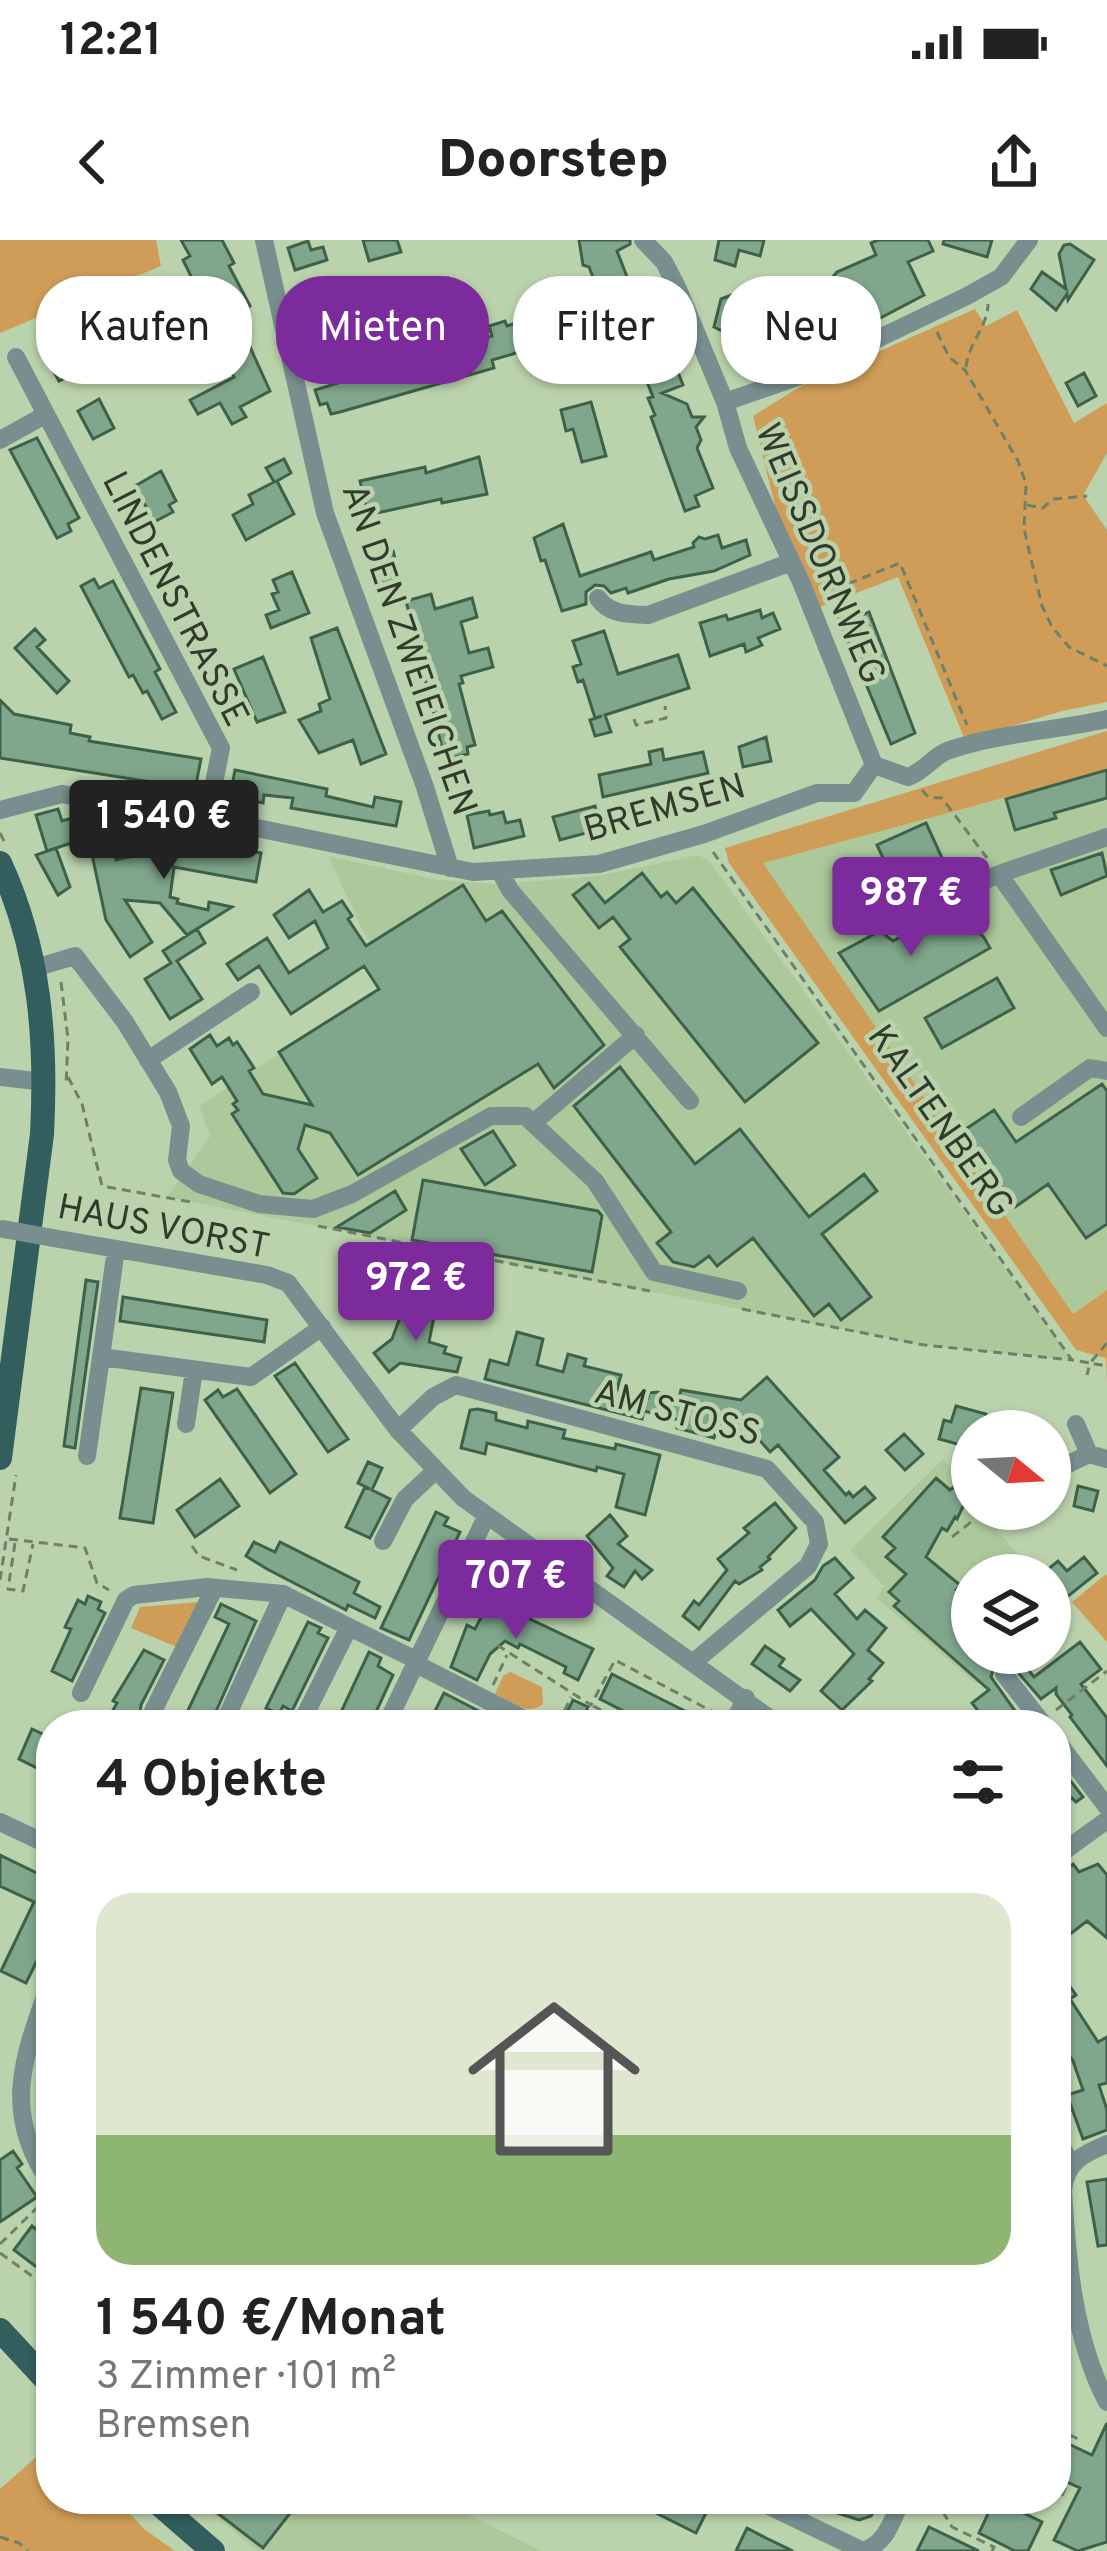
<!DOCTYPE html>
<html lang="de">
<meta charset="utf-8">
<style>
body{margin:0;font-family:Overpass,sans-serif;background:#f2f2f2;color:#222;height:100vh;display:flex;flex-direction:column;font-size:45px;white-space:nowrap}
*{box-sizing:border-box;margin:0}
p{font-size:39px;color:#767676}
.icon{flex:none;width:66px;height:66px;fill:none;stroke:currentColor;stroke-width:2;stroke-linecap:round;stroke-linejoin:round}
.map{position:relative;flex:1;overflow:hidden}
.drawer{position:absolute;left:36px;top:1470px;width:1035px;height:804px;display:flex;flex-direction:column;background:#fff;border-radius:48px;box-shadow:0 3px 9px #0004}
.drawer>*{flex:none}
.banner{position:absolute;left:36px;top:36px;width:1035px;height:108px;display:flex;gap:24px}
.needle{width:78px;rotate:108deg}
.controls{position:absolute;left:951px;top:1170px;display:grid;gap:24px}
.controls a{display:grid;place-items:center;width:120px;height:120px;border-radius:50%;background:#fff;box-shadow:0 3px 9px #0004;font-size:60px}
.price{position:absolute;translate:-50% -102px;padding:0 27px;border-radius:12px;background:#7b2b9b;color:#fff;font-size:39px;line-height:78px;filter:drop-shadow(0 3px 6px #0008)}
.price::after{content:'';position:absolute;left:50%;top:72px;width:36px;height:27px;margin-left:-18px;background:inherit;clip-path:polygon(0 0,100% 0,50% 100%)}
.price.selected{background:#222;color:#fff}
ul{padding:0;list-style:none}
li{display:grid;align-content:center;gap:24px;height:636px;padding:0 60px}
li+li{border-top:3px solid #e0e0e0}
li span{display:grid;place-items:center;height:372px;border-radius:36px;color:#555}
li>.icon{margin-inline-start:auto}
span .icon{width:216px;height:216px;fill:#fffc;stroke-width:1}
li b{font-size:51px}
h2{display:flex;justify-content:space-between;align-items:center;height:144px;padding:0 60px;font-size:51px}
.tag{padding:0 42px;border-radius:48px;background:#fff;box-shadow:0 3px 9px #0004;font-size:42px;line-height:108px}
.tag.selected{background:#7b2b9b;color:#fff}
.status{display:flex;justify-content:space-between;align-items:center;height:84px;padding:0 60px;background:#fff;direction:ltr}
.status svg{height:33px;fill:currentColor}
header{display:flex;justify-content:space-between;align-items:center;height:156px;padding:0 60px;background:#fff;font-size:54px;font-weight:800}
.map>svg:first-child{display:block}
.built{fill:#adc99c}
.green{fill:#cf9d58}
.building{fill:#80a78c;stroke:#3d6149;stroke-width:3}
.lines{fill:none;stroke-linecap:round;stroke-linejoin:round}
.path{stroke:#708067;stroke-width:3;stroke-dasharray:9 6;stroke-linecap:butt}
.minor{stroke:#798f8f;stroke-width:18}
.major{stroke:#325e5e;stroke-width:24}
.minor-bridge{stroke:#798f8f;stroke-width:18}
.labels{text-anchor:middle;stroke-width:9;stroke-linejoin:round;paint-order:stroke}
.street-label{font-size:36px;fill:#323b2c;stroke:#bbd3ad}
</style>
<div class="status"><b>12:21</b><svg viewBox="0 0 49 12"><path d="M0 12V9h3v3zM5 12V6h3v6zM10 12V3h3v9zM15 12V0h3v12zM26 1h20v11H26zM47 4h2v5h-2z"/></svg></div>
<header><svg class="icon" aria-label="back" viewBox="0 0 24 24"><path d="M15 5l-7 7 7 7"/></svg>Doorstep<svg class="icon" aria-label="share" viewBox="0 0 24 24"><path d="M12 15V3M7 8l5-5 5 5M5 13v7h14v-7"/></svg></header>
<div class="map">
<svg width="1107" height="2311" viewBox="0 0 1107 2311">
<rect width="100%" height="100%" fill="#bbd3ad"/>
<path class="built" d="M1107,530V1050L1073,1074L763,623Z
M699,615L710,622L1072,1120L924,1105L167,957L210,896L199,866L393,740L361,687L328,616L438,640L498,644L597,636Z
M943,1219L972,1248V1269H989L995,1288L1036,1335H972V1413H1014L976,1444L877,1358L884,1346L850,1310Z
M194,2259H437L541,2311H258Z"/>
<path class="green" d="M0,0H156L161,26L0,93Z
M975,69L986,86L1017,70L1074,183L1107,163V213L1083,255L1107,290V462L1062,471L965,500L898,337L812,370L789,323L753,176L801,146Z
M1107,491V530L763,623L1073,1074L1107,1050V1141L1106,1118L1076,1110L729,623L725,608Z
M1106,1334L1107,1336V1402L1072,1362Z
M199,1362L177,1407L131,1388L140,1367Z
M510,1432L542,1447L543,1464C528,1477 510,1461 495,1454L503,1436Z
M51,2204V2259H117L144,2289L175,2311H0V2249Z"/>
<path class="building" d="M181,0H222L234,23L229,26L250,66L235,74L270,151L240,167L246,177L232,184L220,163L198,174L190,160L234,137L217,104L212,107L204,91L215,85L183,20L190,16Z
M363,0H397L401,12L369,21Z
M579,0H630V4L617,11L629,42L645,39L680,114L672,117L683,145L662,153L687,164L692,177H704L696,187L701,200L697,208L713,248L695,256L699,266L685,271L651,177L655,175L648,158L653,157L645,137L657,132L640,118L612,47L608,49L605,41L596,45L589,27L583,25Z
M719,0H764L760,16L739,10L735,26L715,20Z
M878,0H928L933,11L908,22L924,55L869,84L867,79L844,89L835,69L842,66L830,40L837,32L876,15L871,3Z
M944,0H992L987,17L943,4Z
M308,1L311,10L323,7L327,20L295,30L288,8Z
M1070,4L1094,20L1068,60L1067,54L1056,70L1031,49L1042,32L1066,49L1059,14L1064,5Z
M448,38L453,56L446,58L448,67L440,71L326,105L317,107L314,96L306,98L302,83Z
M740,52L735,72L753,77L789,60L796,76L789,80L795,93L758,110L745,111L725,106L728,94L714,87L721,59Z
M546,65L557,101L492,120L494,128L340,172L331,174L327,163L320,165L315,150L492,96L489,86L505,81L507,86L533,78L530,70Z
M68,101L83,129L59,141L44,114Z
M1084,133L1096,156L1078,166L1066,143Z
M99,159L114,188L93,199L78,171Z
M591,162L606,216L582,222L573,189L566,191L561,170Z
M37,198L79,278L68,284L71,291L57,298L10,210Z
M479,217L487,254L442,263L441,259L368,275L360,241L425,227L426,233Z
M284,219L291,233L277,241L294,274L246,300L233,275L253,264L249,255L274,242L266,228Z
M161,231L176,261L169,265L173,272L154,282L135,246Z
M563,284L580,336L651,312L654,320L694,307L693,303L699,297L705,299L718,295L722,308L746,300L750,315L714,331L669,339L628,353L626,348L611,353L604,346L595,345L586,352V364L562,371L545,320L541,321L534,298Z
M393,311L402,345L378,351L370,317Z
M292,332L309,373L271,388L266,375L279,370L272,354L278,352L273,340Z
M94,339L99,348L113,341L160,429L155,432L176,472L162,479L147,451L143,453L133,435L129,437L81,346Z
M431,354L435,369L472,358L477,377L461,382L469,413L488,408L493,427L461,436L463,443L459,444L475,505L467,507L468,514L445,520L406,361Z
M855,364L860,376L869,372L915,493L891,504L836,372Z
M760,370L762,378L773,373L780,389L758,398L762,405L746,412L744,404L710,416L700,383L726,375L728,380Z
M337,388L386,514L361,524L353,500L319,513L299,480L321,471L319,464L330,459L311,398Z
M35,389L45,400L37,407L69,441L57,453L15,408Z
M604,391L618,434L678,415L689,448L605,475L611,492L595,496L590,480L602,476L595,478L583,440L578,442L573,427L581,424L573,401Z
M263,417L285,472L257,482L234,429Z
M0,460L14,474L71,485L70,493L90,497L89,501L201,519L195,549L0,518Z
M766,497L771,521L743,527L739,507Z
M662,509L664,520L703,512L708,533L603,557L599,535L651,524L649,512Z
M235,530L327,549L326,556L373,567L375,557L401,562L396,586L291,568L293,558L264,555L263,563L230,556Z
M1107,530V558L1054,573L1056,578L1015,590L1006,559Z
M595,566L601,589L560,600L553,577Z
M58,569L62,581L86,574L93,596L47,611L36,575Z
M489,571L490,575L503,572L506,583L520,580L524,596L474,608L467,575Z
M926,583L944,622L895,644L877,605Z
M147,592L261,613L256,642L174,627L170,657L178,659L177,663L208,670L209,662L232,667L187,695L160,663L125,660L152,702L130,717L106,680L91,610L112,605L116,620L142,614Z
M56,608L70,647L58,655L36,615Z
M1102,613L1107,636L1061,655L1051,630Z
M642,633L661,657L667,652L676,663L693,648L818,803L745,862L620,707L630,699L613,677L599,688L573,655L589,643L605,663Z
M463,645L486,681L502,671L604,805L554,848L538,824L358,935L330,893L305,885L298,909L317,938L294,954L283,953L232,874L238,870L233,864L237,861L222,837L212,844L190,809L210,795L217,806L229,798L233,805L237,802L254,828L249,831L263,854L312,865L279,812L379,749L364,726L291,774L259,726L238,740L227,724L267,698L289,733L328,708L315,681L289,698L274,675L309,650L323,672L342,661L352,676L348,679L366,706Z
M940,675L945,684L954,679L983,696L990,708L879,771L839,713L880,691L893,701Z
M197,689L205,703L177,721L202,759L170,779L145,739L171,723L163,711Z
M997,738L1014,768L942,808L925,778Z
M620,827L695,924L740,889L809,977L864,934L877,951L822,994L871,1057L841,1080L829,1064L814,1076L753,998L717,1026L709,1016L694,1027L673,1022L657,1003L671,992L574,866Z
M1102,844L1107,851V984L1086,998L1048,944L1015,967L963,891L994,870L1016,902Z
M493,891L515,925L485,945L461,909Z
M423,940L598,971L602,976L592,1032L412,1000Z
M395,951L406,970L370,993L337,987Z
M86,1040L98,1042L75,1208L64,1206Z
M449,1056L465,1059L461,1078L445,1074Z
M123,1057L267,1080L264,1102L120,1081Z
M405,1064L435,1071L429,1102L446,1107L444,1113L461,1118L457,1132L400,1123L389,1132L374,1113L392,1099Z
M517,1092L543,1099L537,1125L563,1132L568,1114L586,1119L584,1126L621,1135L617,1150L648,1158L649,1153L657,1152L679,1158L681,1150L741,1160L767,1137L839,1217L824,1230L846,1255L849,1252L853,1257L865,1247L875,1258L845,1283L778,1205L770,1212L755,1195L747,1202L742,1196L717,1188L714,1198L677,1188L679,1180L644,1171L642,1179L485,1139L490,1120L508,1125Z
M295,1123L348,1199L328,1212L275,1136Z
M141,1148L173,1153L153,1283L120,1278Z
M237,1149L296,1234L270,1253L205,1160L218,1150L223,1157Z
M956,1166L986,1174L981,1191H972V1208L939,1199L944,1180L951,1182Z
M478,1169L496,1173V1180L527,1188L528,1181L565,1190L563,1198L615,1209L616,1204L660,1215L645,1275L616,1267L624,1234L597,1227L596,1231L487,1203L485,1214L461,1208L470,1170Z
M904,1194L923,1214L905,1230L886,1210Z
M368,1222L382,1228L372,1250L390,1259L370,1298L346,1287L365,1247L370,1249L358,1243Z
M936,1238L950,1250L958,1244L969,1254L957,1279L955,1277L947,1291L942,1288L926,1317L960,1345L956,1350L972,1364V1413H1015L1034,1437L1080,1402L1101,1429L1081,1444L1107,1478V1526L1070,1477L1072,1475L1056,1454V1448L1041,1459L1008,1421L995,1424L991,1437L1025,1485H989L972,1463L989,1450L894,1366L899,1361L889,1352L906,1334L886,1317L895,1308L883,1297Z
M220,1239L239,1266L195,1297L177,1270Z
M1078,1246L1098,1251L1093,1271L1074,1266Z
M775,1263L796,1288L768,1317L770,1319L760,1327L762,1330L739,1344L735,1341L699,1389L683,1376L694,1361L699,1365L727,1330L718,1319L749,1293L744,1288Z
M436,1272L448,1278L444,1285L460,1292L409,1400L381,1388Z
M610,1275L627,1296L618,1304L652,1330L642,1339L635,1331L624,1347L607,1336L613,1328L587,1296Z
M254,1302L275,1312L280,1302L359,1342L354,1353L380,1367L375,1378L348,1365L346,1370L267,1329L246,1316Z
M1084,1317L1097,1333L1067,1357L1046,1331L1058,1321L1067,1331Z
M835,1318L853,1338L835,1354L857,1379L865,1370L886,1388L868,1410L883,1423L869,1439L872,1441L842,1470L821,1451L854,1414L811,1369L790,1386L778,1370L815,1340L823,1326Z
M88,1356L101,1362L98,1369L105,1373L72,1441L52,1431L71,1389L65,1387L78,1360L85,1364Z
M490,1360L593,1409L578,1440L564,1433L566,1427L520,1404L518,1408L505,1401L490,1414L477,1440L451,1427L467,1385L475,1389Z
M221,1364L256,1381L210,1485H181L229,1384L215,1377Z
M308,1382L321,1388L318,1393L328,1398L292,1471L283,1466L279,1474L266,1468Z
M765,1406L784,1419L779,1426L800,1440L790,1451L752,1424Z
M144,1410L164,1420L141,1465L139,1482L113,1470L117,1463L113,1461Z
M369,1412L381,1418L378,1426L393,1435L370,1485H335Z
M612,1434L657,1457L713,1485H651L600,1459Z
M444,1453L506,1485H428Z
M573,1460L588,1467L579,1485H561Z
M32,1489L51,1498V1535L19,1519Z
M1056,1522L1083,1557L1076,1562L1072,1558L1056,1571Z
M0,1615L51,1640V1656L45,1668L51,1671V1692L26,1743L1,1731L34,1662L0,1646Z
M1073,1624L1079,1632L1098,1624L1107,1635V1698L1087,1681L1056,1705V1636Z
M1056,1727L1076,1755L1070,1759L1098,1802L1107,1797V1843L1099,1845L1107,1870V1890L1083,1899L1067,1855L1083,1850L1073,1821L1056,1796Z
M13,1911L22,1924L17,1928L37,1957L0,1982V1920Z
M1107,1939V2005L1098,2006L1087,1942Z
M32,1986L51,2001V2038L14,2010Z
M1107,2183V2302L1078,2311L1054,2300L1080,2248L1056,2237V2198L1092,2215Z
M199,2259H301L263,2308Z
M628,2259H687L708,2269L696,2293Z
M826,2259H882L871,2276L859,2280L831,2271Z
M995,2259L1042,2282L1028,2311H1015L979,2293Z
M929,2287L979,2311H917Z
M747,2288L766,2298L793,2311H736Z"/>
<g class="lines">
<path class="path" d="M937,92L949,117L965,130L1018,221L1026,244L1024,289L1042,366L1052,387L1069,407L1107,426
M966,127C969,102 988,86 988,64
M1027,265L1043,268L1053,259L1087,256
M821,342L835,349L900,323L967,485
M634,479L636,485L666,478L665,466
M922,550L928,557L942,558L987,618
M0,593L6,605
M713,612L1072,1120L1090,1123L1087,1135
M61,742L68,799L66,845
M68,837L82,864L102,946L191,962
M318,986L650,1051
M742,1069L924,1105L1072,1120
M1107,1103L1090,1123L1107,1126
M952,1297L971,1282
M9,1299L85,1308L97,1343L109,1350
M15,1303L8,1349L23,1351L33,1304
M192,1306L199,1316L237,1330
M0,1340L16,1235
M497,1405L591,1465L615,1420L717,1474
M493,1445L507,1415
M593,1466L631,1485
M1056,1470L1107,1431
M558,1485L571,1457
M705,1485L713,1472
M0,2004L45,1960
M0,2013L39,2041L37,2044L51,2055
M1056,2188L1078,2199
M1056,2246L1067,2244L1061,2258
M935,2259L952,2287L994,2307L992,2311
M0,2297L19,2303L28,2311"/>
<path class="minor" d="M264,0L325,273L425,547L450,628
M643,0L664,22L678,49L725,162L738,208L801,342L874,525
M16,117L221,508L207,578
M725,162L800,136L967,56L1001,37L1029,0
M0,200L45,175
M598,358C609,375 630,374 648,375L789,323
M0,570L62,554L207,578L473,632L599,624L704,594L817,553H854L874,525L908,537C925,531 932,517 947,511C998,493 1054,491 1107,479
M500,631L510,650L690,861
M999,634L1107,788
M890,683L999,634L1107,597
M35,728L75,716L125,782L168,852L181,886L177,920L181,931L199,944L259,964L313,969L352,954L491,876H525L595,941L654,1032L738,1051
M148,820L251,752
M0,837L45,842
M1021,877L1090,828L1107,831
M533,883L636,795
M53,998L267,1035L288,1043L398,1190L463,1258L779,1485
M101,1117L116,1009
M186,1184L194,1130
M1076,1184L1089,1214L1107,1219
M398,1190L433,1157L456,1145L767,1229L815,1282L819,1304L808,1326L695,1421
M87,1216L101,1117L251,1137L322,1087
M1050,1233L1089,1214
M989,1275L998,1269
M383,1301L405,1259L434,1232
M349,1387L418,1421
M416,1424L534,1484
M1004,1434L1044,1485
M81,1453L126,1360L134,1355L207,1347L283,1354L349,1387L300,1485
M153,1471L214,1349
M223,1485L283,1354
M386,1485L486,1277
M732,1485L746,1458
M1056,1500L1107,1567
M0,1582L51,1606
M1056,1617L1107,1580
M51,1740C24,1815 0,1872 51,1944
M1056,1895L1071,1925
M1107,1904C1083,1914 1066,1922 1063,1950C1067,2019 1074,2100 1107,2162
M754,2259L863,2311C887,2303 892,2280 902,2259"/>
<path class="major" d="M0,623C40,710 47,799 42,894L0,1218
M0,2090L51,2145
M153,2259L213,2311"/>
<path class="minor-bridge" d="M3,989L53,998"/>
</g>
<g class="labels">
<g class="street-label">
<text transform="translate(822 313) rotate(67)" y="13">WEISSDORNWEG</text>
<text transform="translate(177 358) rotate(63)" y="13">LINDENSTRASSE</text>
<text transform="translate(411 409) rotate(71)" y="13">AN DEN ZWEIEICHEN</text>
<text transform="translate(664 566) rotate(-16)" y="13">BREMSEN</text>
<text transform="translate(942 880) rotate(55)" y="13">KALTENBERG</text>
<text transform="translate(164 985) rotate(11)" y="13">HAUS VORST</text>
<text transform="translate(678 1171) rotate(15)" y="13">AM STOSS</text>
</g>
</g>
</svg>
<div class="controls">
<a><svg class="needle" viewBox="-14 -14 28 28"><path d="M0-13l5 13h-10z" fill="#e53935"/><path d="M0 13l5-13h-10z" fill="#767676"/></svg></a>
<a><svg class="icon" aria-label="layers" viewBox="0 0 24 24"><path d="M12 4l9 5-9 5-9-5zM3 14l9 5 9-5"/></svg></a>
</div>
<b class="price selected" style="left:164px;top:642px">1 540 €</b>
<b class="price" style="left:911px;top:719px">987 €</b>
<b class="price" style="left:416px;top:1104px">972 €</b>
<b class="price" style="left:516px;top:1402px">707 €</b>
<div class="banner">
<a class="tag">Kaufen</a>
<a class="tag selected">Mieten</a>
<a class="tag">Filter</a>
<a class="tag">Neu</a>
</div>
<section class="drawer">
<h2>4 Objekte<svg class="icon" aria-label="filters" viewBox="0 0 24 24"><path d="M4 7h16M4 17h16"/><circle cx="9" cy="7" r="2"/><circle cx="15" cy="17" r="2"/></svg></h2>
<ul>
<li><span style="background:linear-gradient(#dfe7d0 65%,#8fb573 0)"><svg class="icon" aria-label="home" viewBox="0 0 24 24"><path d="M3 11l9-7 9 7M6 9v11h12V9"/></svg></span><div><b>1 540 €/Monat</b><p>3 Zimmer · 101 m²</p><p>Bremsen</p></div></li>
</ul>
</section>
</div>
